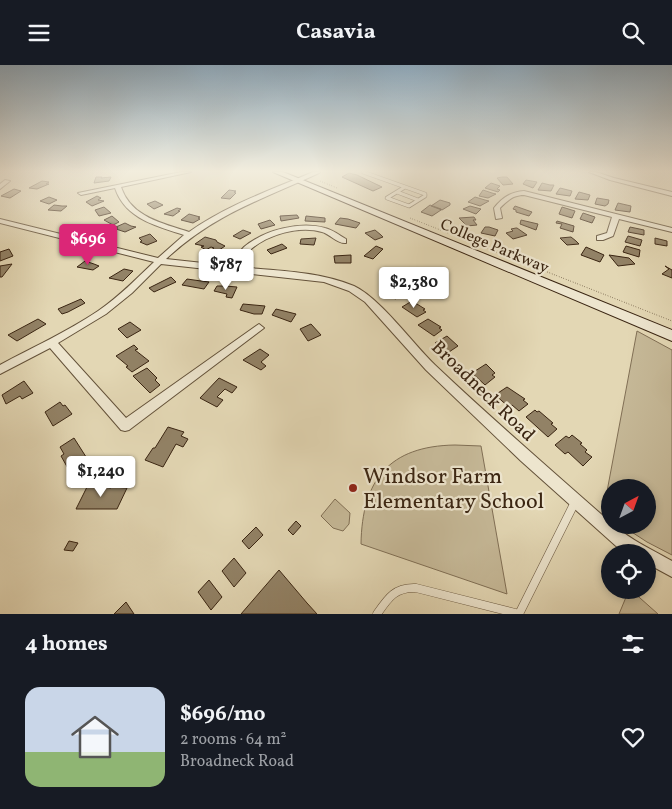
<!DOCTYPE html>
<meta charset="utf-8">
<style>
body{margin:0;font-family:Vollkorn,serif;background:#242831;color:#f1f3f6;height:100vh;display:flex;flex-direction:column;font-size:19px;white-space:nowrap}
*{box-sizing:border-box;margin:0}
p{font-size:16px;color:#9ea1a6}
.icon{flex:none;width:28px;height:28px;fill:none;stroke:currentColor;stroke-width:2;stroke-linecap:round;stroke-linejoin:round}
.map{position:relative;height:549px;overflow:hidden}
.side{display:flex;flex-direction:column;background:#171b24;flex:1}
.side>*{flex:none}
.needle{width:32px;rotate:41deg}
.fabs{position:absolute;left:601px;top:414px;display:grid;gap:10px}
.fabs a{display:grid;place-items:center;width:55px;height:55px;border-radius:50%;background:#171b24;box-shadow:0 2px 8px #0003;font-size:25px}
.price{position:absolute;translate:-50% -42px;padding:0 11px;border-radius:5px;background:#fff;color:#222;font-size:16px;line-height:32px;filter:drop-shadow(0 1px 2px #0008)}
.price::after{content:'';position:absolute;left:50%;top:30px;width:15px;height:11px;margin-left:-8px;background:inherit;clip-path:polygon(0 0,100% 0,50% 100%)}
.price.selected{background:#db2777;color:#fff}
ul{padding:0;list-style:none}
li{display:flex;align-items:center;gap:15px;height:125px;padding:0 25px}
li+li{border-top:1px solid #363941}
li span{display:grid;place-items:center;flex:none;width:140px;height:100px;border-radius:15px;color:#555}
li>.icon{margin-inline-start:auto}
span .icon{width:60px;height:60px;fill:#fffc;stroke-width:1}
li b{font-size:21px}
h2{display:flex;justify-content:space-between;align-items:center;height:60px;padding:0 25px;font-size:21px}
header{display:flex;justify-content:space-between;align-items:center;height:65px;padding:0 25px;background:#171b24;font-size:22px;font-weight:700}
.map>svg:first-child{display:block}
.green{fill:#c6b998;stroke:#806f55}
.building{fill:#928266;stroke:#3a2512}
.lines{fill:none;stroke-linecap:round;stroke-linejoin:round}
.lane-far1-casing{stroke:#64523a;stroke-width:4.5}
.lane-casing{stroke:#64523a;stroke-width:9}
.street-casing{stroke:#64523a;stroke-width:2}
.secondary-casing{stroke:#3a2512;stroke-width:2}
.path{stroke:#3a2512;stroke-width:1;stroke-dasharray:0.5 2;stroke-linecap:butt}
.lane-far1{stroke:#ede5ce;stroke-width:3}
.lane{stroke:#ede5ce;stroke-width:8}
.street{fill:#ede5ce;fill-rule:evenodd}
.secondary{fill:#ede5ce;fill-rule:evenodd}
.poi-dot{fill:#8f2418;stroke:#ede5ce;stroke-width:2}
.labels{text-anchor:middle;stroke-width:4.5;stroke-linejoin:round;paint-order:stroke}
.far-street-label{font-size:16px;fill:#3a2512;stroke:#ede5ce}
.street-label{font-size:19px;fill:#3a2512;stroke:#ede5ce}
.near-poi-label{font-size:22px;fill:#3a2512;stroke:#ede5ce;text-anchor:start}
</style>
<header><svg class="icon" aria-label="menu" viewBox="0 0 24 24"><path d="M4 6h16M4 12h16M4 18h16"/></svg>Casavia<svg class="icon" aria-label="search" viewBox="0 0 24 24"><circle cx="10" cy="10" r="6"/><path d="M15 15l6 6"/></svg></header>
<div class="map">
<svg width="672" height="549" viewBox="0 0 672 549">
<rect width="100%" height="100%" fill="#e3d7b4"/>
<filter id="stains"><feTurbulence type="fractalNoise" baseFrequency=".004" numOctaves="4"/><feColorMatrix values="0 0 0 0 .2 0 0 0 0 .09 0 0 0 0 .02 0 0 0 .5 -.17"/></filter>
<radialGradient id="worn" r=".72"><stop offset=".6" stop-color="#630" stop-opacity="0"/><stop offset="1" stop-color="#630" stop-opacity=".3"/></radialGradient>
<path class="green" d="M637,266L672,285V490L647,477L621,460H648V422H610V452L603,448Z
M455,380L481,381L507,529L361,479C362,415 389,381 455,380Z
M335,434L350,448L349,459L343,466L333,463L321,451Z
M629,525H631L658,549H619Z"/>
<path class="building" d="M349,108L357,110L382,122L373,126L342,112Z
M96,112H102L101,113L111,112L109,116L94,118Z
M502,112H507L513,119L503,120L497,113Z
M526,115L537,117L533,123L523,119Z
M42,116L49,117L46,119H49L37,124L29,123Z
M491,118L500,121L497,124L500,125L498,127L485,123Z
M542,118L550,120H554L551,126L538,125Z
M560,123L572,126L570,131L556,129Z
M14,124L21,126L10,133L1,131Z
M229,125L236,126L234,127L236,128L230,134L221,133Z
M483,125L492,128L496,129L488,133L479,131Z
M579,127L590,130L588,135L575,134Z
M97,131L101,133L98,135L104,136L92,141L86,137Z
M49,132L57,135L49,139L40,136Z
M475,132L485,135L489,136L480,141L468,137Z
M597,133L609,135L608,139L605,141L595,139Z
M440,135L450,138V140L442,145L431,141Z
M155,136L163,140L154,144L147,139Z
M618,138L631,141L630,147L615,145Z
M54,140L62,141H67L61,146L48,145Z
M430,140L441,144V145L432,151L421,147Z
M470,141L481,144L476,149L463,144Z
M515,141L532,147L529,151L516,147V145L513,144Z
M104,142L111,148L99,151L95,145Z
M562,142L575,146L572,153L559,149Z
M177,143L181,144L178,146H180L173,151L164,149Z
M583,148L595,152L592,158L580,154Z
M189,149L200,152L198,153L200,154L193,158L181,155Z
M297,150L299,153L281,156L280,151Z
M112,151L119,157L113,160L104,155Z
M306,151L325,153V157L305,156Z
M474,152L476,155H473L477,160L467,161L459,153Z
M340,153L348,154L360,158L356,163L335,159Z
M270,155L275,160L261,164L258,159Z
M521,155L538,159L536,165L520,159Z
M557,156L574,161L573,167L560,163L562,159L556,158Z
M125,158L131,161L136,162L125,167L116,164L118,163L116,162Z
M485,162H489L498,165L495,171L481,168Z
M630,162L644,165V170L628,167Z
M516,163H517L527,170L513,174L506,168L513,166L511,164Z
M243,165L251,168L240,174L233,171Z
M375,165L381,170L383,172L375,175L365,168Z
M150,169L157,176L147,180L140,177L142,176L139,173Z
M628,171L642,175L640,181L625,177Z
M205,172L216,175L217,177L225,181L215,188L210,186L214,183L211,182L206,185L201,182L204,181L195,179Z
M571,172L576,176L579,179L567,180L560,173Z
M316,173L314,180L300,179L301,174Z
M655,173L667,176V181L655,179Z
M282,179L287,183L271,189L267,185Z
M376,181L383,184L373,194L364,191Z
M626,181L640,185L639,192L623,187Z
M586,182L604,190L600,197L581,190Z
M9,184L13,191L0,196V187Z
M351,190V198H335L334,191Z
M609,190L629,193L635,199L618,201Z
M85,196L94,199L99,201L93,205L77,202Z
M12,199L2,212H0V201Z
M665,201L672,205V213L662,209L669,204Z
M124,204L133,206L123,216L109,213Z
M171,212L176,217L154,227L149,223Z
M187,214L201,216L209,217L204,224L182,220Z
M217,221H225L237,222L232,233L226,232L227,229L214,226Z
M396,221L405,229L395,234L386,226Z
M81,234L85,238L68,247L62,249L58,244Z
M412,236L425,244L423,245L426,247L417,252L402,242Z
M243,239L265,241L262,249H254L240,245Z
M276,244L296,249L291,257L272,250Z
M38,254L46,259L17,276L8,270Z
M428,254L441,262L439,263L442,265L434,271L418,260Z
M130,257L141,265L127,273L118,264Z
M311,259L321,270L308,276L300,264Z
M447,271L458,281L449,287L435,278Z
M134,280L138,284L135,285L149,296L132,307L126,302L128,301L116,291Z
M260,284L269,290L261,297L266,301L261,305L243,295Z
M486,299L495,308L492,310L495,312L485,320L472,308Z
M147,303L157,313L155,315L160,320L150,328L133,311Z
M219,313L237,322L232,328L225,324L217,332L223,335L217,342L200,333Z
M24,316L33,328L22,334L20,331L6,339L2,330Z
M507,322L525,334L523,335L528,339L519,346L512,340L509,342L495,330Z
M60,337L63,341L65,340L72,349L53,361L45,347Z
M535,345L537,347L539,346L553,358L551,359L557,364L548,372L526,352Z
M168,362L184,367L181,371L188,374L183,382L176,379L163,402L145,395L153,383H155Z
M572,370L582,378L580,379L587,385L585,387L592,392L583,401L568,387L565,389L555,380L566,371L569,373Z
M74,373L88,395L70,407L61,391L64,389L60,382Z
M88,420L111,423L112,422L127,423L117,444H76Z
M296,456L301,461L293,470L288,465Z
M256,462L263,470L249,484L242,476Z
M69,476L78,478L73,486L64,485Z
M234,493L246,508L234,522L222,506Z
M279,505L307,538L317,549H241Z
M209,515L222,532L211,545L198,527Z
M126,537L134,549H114Z"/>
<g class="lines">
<g class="lane-far1-casing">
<path id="lane-far1" d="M363,107L425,129V131L409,141L387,133L405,122
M397,127L418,135"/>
</g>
<g class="lane-casing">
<path id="lane" d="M377,549C388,533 395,522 416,523L519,549
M519,549L575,437"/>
</g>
<g class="street-casing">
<path id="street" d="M181,107H191L121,122C131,152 162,158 189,167C227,140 271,125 313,107H320L319,108C261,135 214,149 166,194L231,201C235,195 239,187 244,182C264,165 300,156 325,163C333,165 339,170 346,174V178C337,179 330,169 322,167C299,160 266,170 249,186C245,191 242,197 238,202C277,206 318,206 354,221C380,233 413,279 435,300C492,354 551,405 610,457V460H614C632,476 651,484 672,496V512L648,499V488H626L616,481L521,396L426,305L365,237L349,226L324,217L161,199L132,228L106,249L58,278L126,353L256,261L259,259L264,263L129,365L125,366L121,365L50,283L0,309V300C33,282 67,267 98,246C119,232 136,214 154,197L0,158V154L158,193L184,170C157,161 125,154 115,123L81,130L78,128Z
M589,107H596L614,113L672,127V131L610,115Z
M5,115L10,116L0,124V119Z
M524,126L672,163V167L619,154L613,171L603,175H597V171L607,168L612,152L524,130C513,130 507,136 500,143L502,153L496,154L494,143C502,133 510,127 524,126Z"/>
</g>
<g class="secondary-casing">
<path id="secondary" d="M273,107H283L672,265V276Z"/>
</g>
<path class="path" d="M320,116L337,123
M410,153L672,256"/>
<use href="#lane-far1" class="lane-far1"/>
<use href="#lane" class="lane"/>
<use href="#street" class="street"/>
<use href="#secondary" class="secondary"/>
</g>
<linearGradient id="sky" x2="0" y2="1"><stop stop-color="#8faabd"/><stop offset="0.58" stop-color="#f2eddd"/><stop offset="1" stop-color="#f2eddd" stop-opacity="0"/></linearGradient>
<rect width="672" height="183" fill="url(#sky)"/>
<circle class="poi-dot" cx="353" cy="423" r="5"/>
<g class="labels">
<g class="far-street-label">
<text transform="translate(495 180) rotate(23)" y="6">College Parkway</text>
</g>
<g class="street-label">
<text transform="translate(484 325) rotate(44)" y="7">Broadneck Road</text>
</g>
<g class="near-poi-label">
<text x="363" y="418">Windsor Farm<tspan x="363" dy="25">Elementary School</tspan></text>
</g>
</g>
<rect width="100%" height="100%" filter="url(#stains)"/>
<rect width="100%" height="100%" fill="url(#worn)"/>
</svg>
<div class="fabs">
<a><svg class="needle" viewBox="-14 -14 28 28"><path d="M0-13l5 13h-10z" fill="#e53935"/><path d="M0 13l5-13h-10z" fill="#9ea1a6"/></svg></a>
<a><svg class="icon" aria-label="locate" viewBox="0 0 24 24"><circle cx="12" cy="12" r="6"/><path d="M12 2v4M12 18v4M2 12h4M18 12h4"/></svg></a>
</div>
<b class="price selected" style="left:88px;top:201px">$696</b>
<b class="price" style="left:226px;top:226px">$787</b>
<b class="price" style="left:414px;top:244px">$2,380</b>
<b class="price" style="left:101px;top:433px">$1,240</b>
</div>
<section class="side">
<h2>4 homes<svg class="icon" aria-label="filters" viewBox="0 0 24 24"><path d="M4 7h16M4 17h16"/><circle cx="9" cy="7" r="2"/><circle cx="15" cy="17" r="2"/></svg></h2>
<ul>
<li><span style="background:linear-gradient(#c9d6e8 65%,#8fb573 0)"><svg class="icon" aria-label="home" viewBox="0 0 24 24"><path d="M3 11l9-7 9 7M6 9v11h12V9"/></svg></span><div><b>$696/mo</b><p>2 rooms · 64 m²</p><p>Broadneck Road</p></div><svg class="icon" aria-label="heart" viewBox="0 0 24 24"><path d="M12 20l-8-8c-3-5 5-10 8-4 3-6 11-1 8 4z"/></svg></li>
</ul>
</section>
